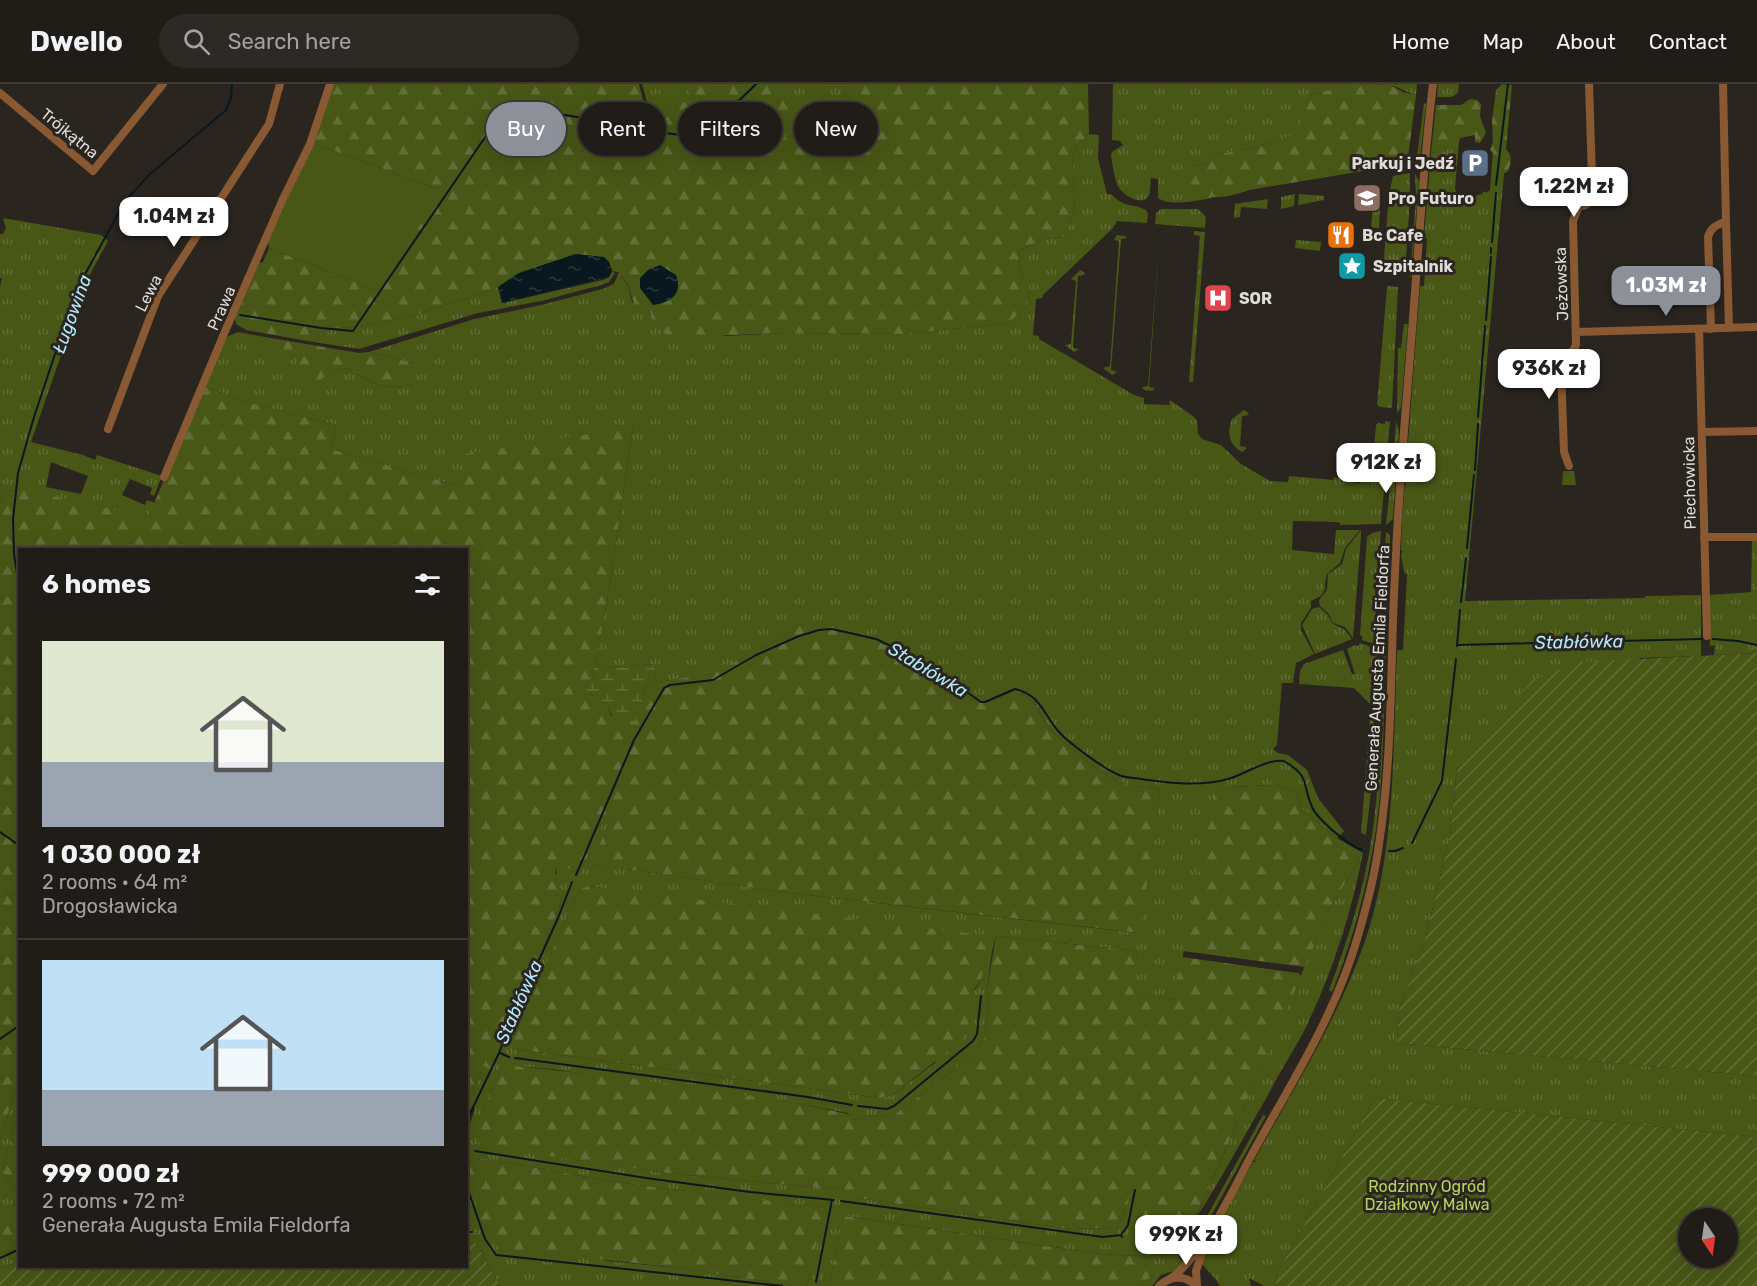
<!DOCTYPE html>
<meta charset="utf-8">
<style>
body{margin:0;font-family:Rubik,sans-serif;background:#2d2924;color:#f1f3f6;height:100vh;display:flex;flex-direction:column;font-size:22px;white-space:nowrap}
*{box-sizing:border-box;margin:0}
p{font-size:20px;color:#a2a1a1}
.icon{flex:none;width:33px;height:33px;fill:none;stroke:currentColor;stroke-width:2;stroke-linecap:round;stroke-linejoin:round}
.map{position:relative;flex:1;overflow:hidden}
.details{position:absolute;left:18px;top:464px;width:450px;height:720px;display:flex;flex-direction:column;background:#201c17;border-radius:0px;box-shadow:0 6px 24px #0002,0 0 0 2px #3d3a36}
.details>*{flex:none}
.banner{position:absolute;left:486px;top:18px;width:570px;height:54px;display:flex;gap:12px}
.needle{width:39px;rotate:167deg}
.fabs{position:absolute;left:1678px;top:1124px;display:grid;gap:12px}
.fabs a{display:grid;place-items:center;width:60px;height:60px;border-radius:50%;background:#201c17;box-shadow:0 6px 24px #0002,0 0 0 2px #3d3a36;font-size:30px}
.price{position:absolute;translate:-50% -51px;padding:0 14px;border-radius:12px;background:#fff;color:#222;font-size:20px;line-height:39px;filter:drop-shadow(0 2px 3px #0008)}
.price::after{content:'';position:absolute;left:50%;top:36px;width:18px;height:14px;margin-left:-9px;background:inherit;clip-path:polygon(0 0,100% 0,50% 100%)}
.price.active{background:#8c9099;color:#fff}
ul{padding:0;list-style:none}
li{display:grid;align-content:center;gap:12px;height:318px;padding:0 24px}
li+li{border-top:2px solid #3d3a36}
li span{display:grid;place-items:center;height:186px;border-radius:0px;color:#555}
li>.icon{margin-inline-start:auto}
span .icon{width:108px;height:108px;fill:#fffc;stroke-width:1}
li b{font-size:26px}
h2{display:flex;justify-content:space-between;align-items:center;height:72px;padding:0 24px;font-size:26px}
.chip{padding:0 21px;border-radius:27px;background:#201c17;box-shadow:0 6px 24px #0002,0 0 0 2px #3d3a36;font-size:21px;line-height:54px}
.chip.active{background:#8c9099;color:#fff}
header{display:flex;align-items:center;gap:36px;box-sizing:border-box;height:84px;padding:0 30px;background:#201c17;border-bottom:2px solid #3d3a36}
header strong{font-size:28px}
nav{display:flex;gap:33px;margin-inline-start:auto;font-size:21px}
.search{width:420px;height:54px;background:#2d2924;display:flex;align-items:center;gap:15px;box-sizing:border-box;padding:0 21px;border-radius:33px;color:#a2a1a1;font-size:22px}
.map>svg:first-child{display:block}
.grass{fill:url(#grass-tufts);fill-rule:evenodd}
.forest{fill:url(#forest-firs)}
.wetland{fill:url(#wetland-marsh)}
.park{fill:#485616}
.garden{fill:url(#garden-furrows);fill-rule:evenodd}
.water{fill:url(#water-ripples)}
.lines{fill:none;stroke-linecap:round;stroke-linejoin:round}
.stream{stroke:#08181e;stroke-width:2}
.minor{stroke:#885933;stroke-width:8}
.labels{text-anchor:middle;stroke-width:6;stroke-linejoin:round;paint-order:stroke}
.street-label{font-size:16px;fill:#dfdcd8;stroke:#2a251f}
.poi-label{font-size:16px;font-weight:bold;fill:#dfdcd8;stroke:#2a251f;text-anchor:start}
.park-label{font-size:16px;fill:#b5d459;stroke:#2a251f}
.water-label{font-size:18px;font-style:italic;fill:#b3e7fc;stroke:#2a251f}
</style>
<header>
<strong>Dwello</strong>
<div class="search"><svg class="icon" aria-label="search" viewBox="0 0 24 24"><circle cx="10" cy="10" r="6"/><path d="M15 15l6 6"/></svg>Search here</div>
<nav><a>Home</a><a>Map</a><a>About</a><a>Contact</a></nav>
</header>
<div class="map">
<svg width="1757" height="1202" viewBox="0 0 1757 1202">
<defs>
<pattern id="grass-tufts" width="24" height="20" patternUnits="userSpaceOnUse" patternTransform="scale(1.5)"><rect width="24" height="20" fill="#485616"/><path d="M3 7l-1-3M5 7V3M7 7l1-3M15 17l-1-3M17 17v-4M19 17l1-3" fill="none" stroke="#626e37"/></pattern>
<pattern id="forest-firs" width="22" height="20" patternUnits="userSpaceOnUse" patternTransform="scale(1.5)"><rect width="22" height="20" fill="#485616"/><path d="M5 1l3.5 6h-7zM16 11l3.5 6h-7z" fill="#626e37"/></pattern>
<pattern id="wetland-marsh" width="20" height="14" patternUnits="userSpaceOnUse" patternTransform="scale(1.5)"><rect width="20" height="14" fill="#485616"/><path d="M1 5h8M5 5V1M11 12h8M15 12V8" fill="none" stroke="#626e37"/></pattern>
<pattern id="garden-furrows" width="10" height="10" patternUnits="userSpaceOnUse" patternTransform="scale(1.5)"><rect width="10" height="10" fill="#485616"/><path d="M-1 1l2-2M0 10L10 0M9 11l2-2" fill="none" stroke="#626e37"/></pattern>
<pattern id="water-ripples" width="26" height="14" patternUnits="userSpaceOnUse" patternTransform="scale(1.5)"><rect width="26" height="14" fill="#08181e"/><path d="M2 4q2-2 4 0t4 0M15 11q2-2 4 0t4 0" fill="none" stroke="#2c393e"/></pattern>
</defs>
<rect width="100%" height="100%" fill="#2a251f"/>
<path class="grass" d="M642,0H692L689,19L648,21Z
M786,0H851L835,25L811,48L713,70L709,52L785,30L790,4Z
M1113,0H1417L1416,11C1406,8 1397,2 1388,1C1363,0 1336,5 1312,10L1296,51L1270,59L1267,58L1261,62L1218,70L1209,80L1194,82V105L1213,114C1198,116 1171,123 1158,114V95L1151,94C1150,100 1151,109 1148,113C1140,122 1124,111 1119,104C1114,95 1113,82 1111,72L1112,68L1123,61L1120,57L1112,56Z
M1438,0H1459L1458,9L1452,13H1437Z
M1424,19L1426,20L1420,75L1416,80Z
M1089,50L1099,51L1098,74L1107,110H1111C1126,125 1130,118 1146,126L1148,130L1147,139L1116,137V140L1113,142L1114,143L1043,211L1042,214L1036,215L1033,251L1039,252V255L1134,311L1144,314V320L1169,321L1170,316L1194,333L1197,337L1198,350L1202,355L1221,361L1241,380L1270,397L1288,398L1289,392L1333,396L1334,393L1354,395V398L1360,399V396H1371L1376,341L1378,339L1385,340V337L1390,338L1381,440L1340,441V439L1336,438L1293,437L1292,466L1334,470L1336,446H1360L1345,464L1340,479L1327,490C1322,506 1330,509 1311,517V524L1301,539V546L1314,570L1296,579L1293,599H1282L1277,661L1273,665L1278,669L1288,671L1307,686L1318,714L1344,747L1337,754L1302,725L1296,707L1281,703V692L1272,701L1231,703L1216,707L1174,916L1132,909L1137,867L996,852L992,867L987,905L988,929L985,952L972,972L894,1031L865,1033L859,1036L849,1035L848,1029L802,1020L551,985L516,982L499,990L490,1012L481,1026V1061L658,1088L829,1105L843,1103L846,1111L857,1114L1070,1145L1115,1144L1120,1139L1129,1112H1138L1135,1160L1180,1170L1179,1174L1183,1178L1177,1186L1161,1191L1152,1202H1142L1155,1188L1138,1172L1101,1170L846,1132L841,1143L829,1202H807L823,1124L615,1098L481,1074L470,1078L467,1082L485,1145L608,1177L687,1185L793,1202H500L476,1159L467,1158V1048L475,1025L472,1023L467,1032V1021L483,982L489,983L539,874L563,814L554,810L557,783H566L579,791L608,727L613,731L592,780L790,809L1139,849L1160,705C1147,703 1130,702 1118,697C1101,690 1064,660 1051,646C1037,628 1039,615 1014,607L985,619H979L935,594L801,541C775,558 738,581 709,590C691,595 672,595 654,599L656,586L651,580L606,584L595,580L607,518L633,343L461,403L331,365L336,341L242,317L205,302L224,254L238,248L271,254V261L298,274L332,287L346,284C369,298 387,308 414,300V279L369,268L474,235L541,221L603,205L614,200L619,188L628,202L632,218L651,229L725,252L784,249L902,250L1009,239L1027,222L1030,205C1022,192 1017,181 1020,166L1045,155L1065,153L1075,125L1072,73L1076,63ZM588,802L659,812L981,895L935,979L894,1010L881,1014L515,965V954L570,826L581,805Z
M1452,58H1459L1455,105L1461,116L1482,110L1484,107L1486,109L1490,106L1491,92L1504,90L1465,517L1645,514V512L1701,511V572L1640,574L1457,684L1450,751L1426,852L1399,926L1397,959L1757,992V1053L1375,1014L1283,1178L1277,1189L1276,1202H1264L1249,1194L1251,1202H1220C1215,1192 1206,1187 1202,1179L1228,1122L1230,1123V1120L1253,1078H1256L1254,1076C1293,1006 1337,936 1364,860C1396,769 1393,662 1397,566H1403L1407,490L1404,489L1401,470L1403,467H1401L1402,436L1420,202H1424L1427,154H1424L1431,69L1446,66Z
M1410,89V115L1405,188L1383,185L1389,110L1393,92Z
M1415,90L1419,97L1411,194L1410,193L1416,114Z
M1295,110L1294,122L1281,125V113Z
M1299,110L1324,112V116L1298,121Z
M1268,115L1267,125L1241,123L1240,133L1234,134L1235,120Z
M1373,121L1380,122L1379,144H1371Z
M1161,125H1198L1206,133L1205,144L1155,140L1156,129Z
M3,134L101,151L108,157L87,196L31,358L83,371L95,376L97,371L162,392L154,412L150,410L152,404L130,395L122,411L145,421L147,416L155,419L148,433L16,406L4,409L0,418V203L2,194H0V150H3L6,144ZM51,378L88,392L81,410L46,403Z
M1194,147L1205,148L1193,298H1189L1200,152L1194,151Z
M1117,151L1125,152L1127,154L1121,155L1111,286L1117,288L1112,291L1103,284L1110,282L1119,157L1114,156Z
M1296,156L1321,158L1320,167L1295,164Z
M1159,157L1149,303L1155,304L1152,307L1144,306L1142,303L1148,302Z
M1080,186L1084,188V191L1078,192L1073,264L1079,265L1074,268L1065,261L1071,260L1076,197L1071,195Z
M612,187L615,189L609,198L601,201L541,217L478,229L359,265L313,258L332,245L378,240L418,230L498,203L503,219L603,196L609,193Z
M1387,202L1398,203L1392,324L1380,323L1377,321Z
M1404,240H1408L1401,324L1397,329L1398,264H1401Z
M1244,326L1247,328L1249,331L1242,332L1240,362L1246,363V365L1242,368C1228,360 1227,349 1232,335Z
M1396,338L1399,346L1393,435L1386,441L1391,392L1393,391L1392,390Z
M1563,387H1574L1576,401H1562Z
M1361,446V453L1353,554L1345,543L1333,539L1328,529L1320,522L1319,516L1327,506L1328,490L1342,480L1346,465Z
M1381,447L1377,504H1375V509L1377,510L1375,538L1377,561L1362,556V552L1360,551L1367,453L1372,449Z
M1386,448L1390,451V474L1385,505H1382Z
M1752,456H1757V569L1714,571L1715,561L1710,562L1709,511L1751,508Z
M1319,523L1327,530L1333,540L1344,545L1352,555L1315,570L1302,541L1312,525Z
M1360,559L1377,565L1372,699L1366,751L1361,749L1371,621L1354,604L1299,600L1300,587L1304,580L1343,566L1352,590H1355L1347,565L1355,561L1358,562Z
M1383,565H1386C1384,617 1384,670 1379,721C1372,786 1356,848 1332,908L1329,906C1348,856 1364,805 1372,752C1381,690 1380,627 1383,565Z
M1363,769C1351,831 1332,890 1304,947C1293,968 1279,989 1268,1011C1244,1052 1222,1094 1196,1134L1329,826Z
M19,791V808L0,813V796Z
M19,992V1025L2,1085L10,1101L19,1107V1121L0,1119V1056Z
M1263,1031L1266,1032L1189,1172L1186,1170Z
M19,1161V1177L0,1185V1169Z"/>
<path class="forest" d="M333,0H639L644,21L688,18L692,0H786L790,4L795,17L785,30L709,52L713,70L811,48L835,25L851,0H1088L1089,50L1076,63L1072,73L1075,125L1065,153L1045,155L1020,166C1017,181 1022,192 1030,205L1027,222L1009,239L902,250L784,249L679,253L665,250L652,240L651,229L646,226L636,227L628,201L619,188L612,187L609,178L576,170L519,189L498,203L418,230L378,240L332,245L313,258L246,246L236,240L235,234L259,179L263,178L269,164L376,206L437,105L313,59Z
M1502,0L1512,1L1506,65C1513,72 1511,79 1508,87L1502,91L1491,92L1493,69L1490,66L1493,58L1492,37L1496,6Z
M1361,1H1390L1403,8L1416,11L1408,74L1393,77V82L1249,106C1233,112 1207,119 1194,105C1190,101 1187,93 1185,88L1194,82L1209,80L1218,70L1261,62L1267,58L1270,59L1295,51L1312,10L1343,3Z
M1470,15L1477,16L1481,20L1480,32L1486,49L1480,59L1475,58V51L1460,54L1459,58H1452V62L1446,66L1431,69L1436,21H1461Z
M271,254L359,269L369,268L414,279V300C386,308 370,298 346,284L332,287L316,299L297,290L298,274L276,270L271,261Z
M205,302L242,317L336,341L331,365L461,403L465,370L633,343L607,518L592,597L586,598C587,612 593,613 606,617L611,632L642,619L645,600L710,590L766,563L801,541L827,533L875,556L935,594L979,619H985L1014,607C1039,615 1037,629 1051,646C1064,660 1101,690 1118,697C1130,702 1147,703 1160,705L1140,849L790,809L591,780L613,731L608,728L579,791L566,783H557L555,789C561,797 558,802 554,810L563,814L539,874L489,984L483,982L467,1021L466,465H20L19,801L0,805V418L4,409L20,405L148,433Z
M1272,692H1281V703L1296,707L1302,725L1337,754L1363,769L1329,826L1305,883L1183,867L1215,707L1231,703L1271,701Z
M588,802L983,851L986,863V876L981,895L975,904L968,942L960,958L894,1010L881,1014L515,965V954L525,930L570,826L581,805Z
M19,808V992L0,1056V813Z
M996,852L1137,867L1133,909L1174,916L1182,873L1298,889L1301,892L1180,1170L1135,1160L1137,1112L1129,1113L1120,1139L1115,1144L1070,1145L857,1114L846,1112L843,1103L829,1105L658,1088L490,1063L481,1061L476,1054L481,1026L490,1012L499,989L516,982L627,994L802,1020L848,1030L850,1035L859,1036L865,1033L894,1031L972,972L985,952L988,929L987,905Z
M19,1025V1107L10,1101L2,1085Z
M481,1074L615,1098L824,1124L807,1202H793L687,1185L500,1164C481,1154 472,1103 467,1082L470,1078Z
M0,1119L19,1121L20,1161L0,1169Z
M845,1132L1101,1170L1138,1172L1157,1181L1155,1188L1142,1202H829L841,1142Z"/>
<path class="wetland" d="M595,580L606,584L651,580L656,586L654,599L645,600L642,619L635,637C614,637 612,636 606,617H599L587,607L586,597L592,596Z"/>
<path class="park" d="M313,59L437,105L439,113L376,206L269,164L268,157Z"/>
<path class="garden" d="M1757,569V992L1397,959L1399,926L1426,852L1450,751L1457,685L1533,596L1578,578Z
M1375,1014L1757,1053V1202H1276L1277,1189L1283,1178ZM1689,1134H1728V1173H1689Z
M467,1158L476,1159L500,1202H0V1185L19,1177L20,1182H466Z"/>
<path class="water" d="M576,170L604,173L609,178L612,187L609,193L502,219L498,203L519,189Z
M660,181L676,191C683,210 671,219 653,221L640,204V194L648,186Z"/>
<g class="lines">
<path class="stream" d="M657,47C666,49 676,51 685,51C704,52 742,14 756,0
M1496,101L1508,0
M1492,158L1496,109
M1491,169V164
M240,231L321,244L353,247L507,21L647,45
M1486,236L1491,173
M1478,333L1485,242
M1475,386L1478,340
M1467,464L1474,391
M20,508L14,470L13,435L18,389L34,333L71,222L83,194L125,117L150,90L226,26L231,14L232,0
M1461,518L1466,474
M1713,555L1738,557L1757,561
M1457,561L1702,555
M1457,562L1460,526
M0,748L20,762
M1412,759L1442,697L1456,575
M1389,767H1395L1403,764
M576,791L634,656L664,604L670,601L713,596L756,571L799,552L819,546L832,545L876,555L893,563L923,583L932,585L957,601L981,618H985L1015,605C1041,611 1043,630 1059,648C1069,659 1104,685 1119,691C1125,694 1134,694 1141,695C1170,699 1199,703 1228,695C1246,690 1265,675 1284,677C1312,694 1301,699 1312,723C1318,736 1349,762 1362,766
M0,955L20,941
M500,969L509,973
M515,974L808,1013L852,1021
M858,1022L887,1025L894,1022L973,957L977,950L981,912
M466,1038L499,969L510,940L558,834L572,798
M466,1065H467
M475,1067L646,1094L750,1108L834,1116
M466,1100L485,1155L496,1171L782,1202
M841,1117L1103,1153L1121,1151L1122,1153
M466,1148H472
M1121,1151L1128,1141L1135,1106
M0,1174L20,1165
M816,1198L832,1116"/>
<path class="minor" d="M1723,0L1726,137
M0,9L93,87L163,0
M1575 115a7 7 0 1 1 14 0a7 7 0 1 1-14 0Z
M1585,108L1592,93L1589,0
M1699,245L1707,552
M1711,245L1708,153C1711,143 1717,141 1726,137L1729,244
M1576,248L1757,243
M108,345L158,212L269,40L280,0
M1702,348L1757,347
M1569,382L1564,368L1561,285L1576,261L1573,137L1579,122
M164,393L226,245L283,115L310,60L330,0
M1704,453H1757
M1168,1196C1200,1177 1233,1106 1251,1072C1290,1001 1336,930 1358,852C1367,821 1375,791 1379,760C1393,670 1390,579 1395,489C1399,391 1409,293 1416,194C1421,130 1425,65 1433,0
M1159,1202C1171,1191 1185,1191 1197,1202
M1197,1202L1196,1187L1204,1163"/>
</g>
<defs>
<g id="parking-square" transform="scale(1.5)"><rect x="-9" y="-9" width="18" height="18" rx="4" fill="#5c6f8a" stroke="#2a251f"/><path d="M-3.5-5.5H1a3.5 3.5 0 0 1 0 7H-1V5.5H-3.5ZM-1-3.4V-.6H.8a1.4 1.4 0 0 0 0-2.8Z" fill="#fff"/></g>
<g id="school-square" transform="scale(1.5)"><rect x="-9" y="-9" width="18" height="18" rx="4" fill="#8d6e63" stroke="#2a251f"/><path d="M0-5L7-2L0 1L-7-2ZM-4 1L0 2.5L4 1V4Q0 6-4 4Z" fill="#fff"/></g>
<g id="restaurant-square" transform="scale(1.5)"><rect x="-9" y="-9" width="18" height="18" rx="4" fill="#e8710a" stroke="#2a251f"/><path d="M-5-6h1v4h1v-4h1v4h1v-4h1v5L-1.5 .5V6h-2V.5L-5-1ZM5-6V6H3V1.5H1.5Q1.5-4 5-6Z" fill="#fff"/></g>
<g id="sight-square" transform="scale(1.5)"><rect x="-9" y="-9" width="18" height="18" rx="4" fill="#0f9aa8" stroke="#2a251f"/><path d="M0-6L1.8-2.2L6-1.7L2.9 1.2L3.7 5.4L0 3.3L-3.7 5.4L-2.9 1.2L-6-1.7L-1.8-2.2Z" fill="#fff"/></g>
<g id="hospital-square" transform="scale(1.5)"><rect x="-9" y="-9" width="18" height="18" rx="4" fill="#e0444e" stroke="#2a251f"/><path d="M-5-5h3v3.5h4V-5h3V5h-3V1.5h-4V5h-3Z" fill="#fff"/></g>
</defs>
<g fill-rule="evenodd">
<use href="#parking-square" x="1475" y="79"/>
<use href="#school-square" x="1367" y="114"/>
<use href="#restaurant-square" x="1341" y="151"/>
<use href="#sight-square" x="1352" y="182"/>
<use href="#hospital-square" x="1218" y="214"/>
</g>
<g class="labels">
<g class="street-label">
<text transform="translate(70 49) rotate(39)" y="6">Trójkątna</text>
<text transform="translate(1561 200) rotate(-92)" y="6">Jeżowska</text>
<text transform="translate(148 209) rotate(-63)" y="6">Lewa</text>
<text transform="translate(221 224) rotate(-66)" y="6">Prawa</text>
<text transform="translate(1689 399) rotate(-91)" y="6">Piechowicka</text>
<text transform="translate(1377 584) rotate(-87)" y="6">Generała Augusta Emila Fieldorfa</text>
</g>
<g class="poi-label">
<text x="1454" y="85" text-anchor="end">Parkuj i Jedź</text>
<text x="1388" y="120">Pro Futuro</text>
<text x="1362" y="157">Bc Cafe</text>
<text x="1373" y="188">Szpitalnik</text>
<text x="1239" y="220">SOR</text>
</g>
<g class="park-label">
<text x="1427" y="1108">Rodzinny Ogród<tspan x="1427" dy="18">Działkowy Malwa</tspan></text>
</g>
<g class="water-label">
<text transform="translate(72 230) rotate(-70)" y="6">Ługowina</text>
<text transform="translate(1579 558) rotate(-1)" y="6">Stabłówka</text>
<text transform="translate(928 586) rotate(31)" y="6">Stabłówka</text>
<text transform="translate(519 918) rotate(-66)" y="6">Stabłówka</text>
</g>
</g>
</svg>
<div class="fabs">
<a><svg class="needle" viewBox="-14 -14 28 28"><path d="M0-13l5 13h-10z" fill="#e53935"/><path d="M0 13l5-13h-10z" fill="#a2a1a1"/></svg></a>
</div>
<b class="price" style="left:1574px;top:134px">1.22M zł</b>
<b class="price" style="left:174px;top:164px">1.04M zł</b>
<b class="price active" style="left:1666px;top:233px">1.03M zł</b>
<b class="price" style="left:1549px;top:316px">936K zł</b>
<b class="price" style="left:1386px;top:410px">912K zł</b>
<b class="price" style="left:1186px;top:1182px">999K zł</b>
<div class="banner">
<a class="chip active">Buy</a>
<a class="chip">Rent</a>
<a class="chip">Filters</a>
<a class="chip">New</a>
</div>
<section class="details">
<h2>6 homes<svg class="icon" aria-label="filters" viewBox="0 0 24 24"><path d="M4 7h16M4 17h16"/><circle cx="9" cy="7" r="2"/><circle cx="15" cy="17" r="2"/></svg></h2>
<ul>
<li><span style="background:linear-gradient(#dfe7d0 65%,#9aa5b1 0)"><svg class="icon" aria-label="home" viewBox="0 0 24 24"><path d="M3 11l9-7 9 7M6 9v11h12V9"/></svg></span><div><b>1 030 000 zł</b><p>2 rooms · 64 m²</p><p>Drogosławicka</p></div></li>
<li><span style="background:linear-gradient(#bfe0f5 70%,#9aa5b1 0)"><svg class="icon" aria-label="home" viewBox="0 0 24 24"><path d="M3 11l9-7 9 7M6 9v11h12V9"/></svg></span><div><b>999 000 zł</b><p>2 rooms · 72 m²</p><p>Generała Augusta Emila Fieldorfa</p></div></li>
</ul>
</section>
</div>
